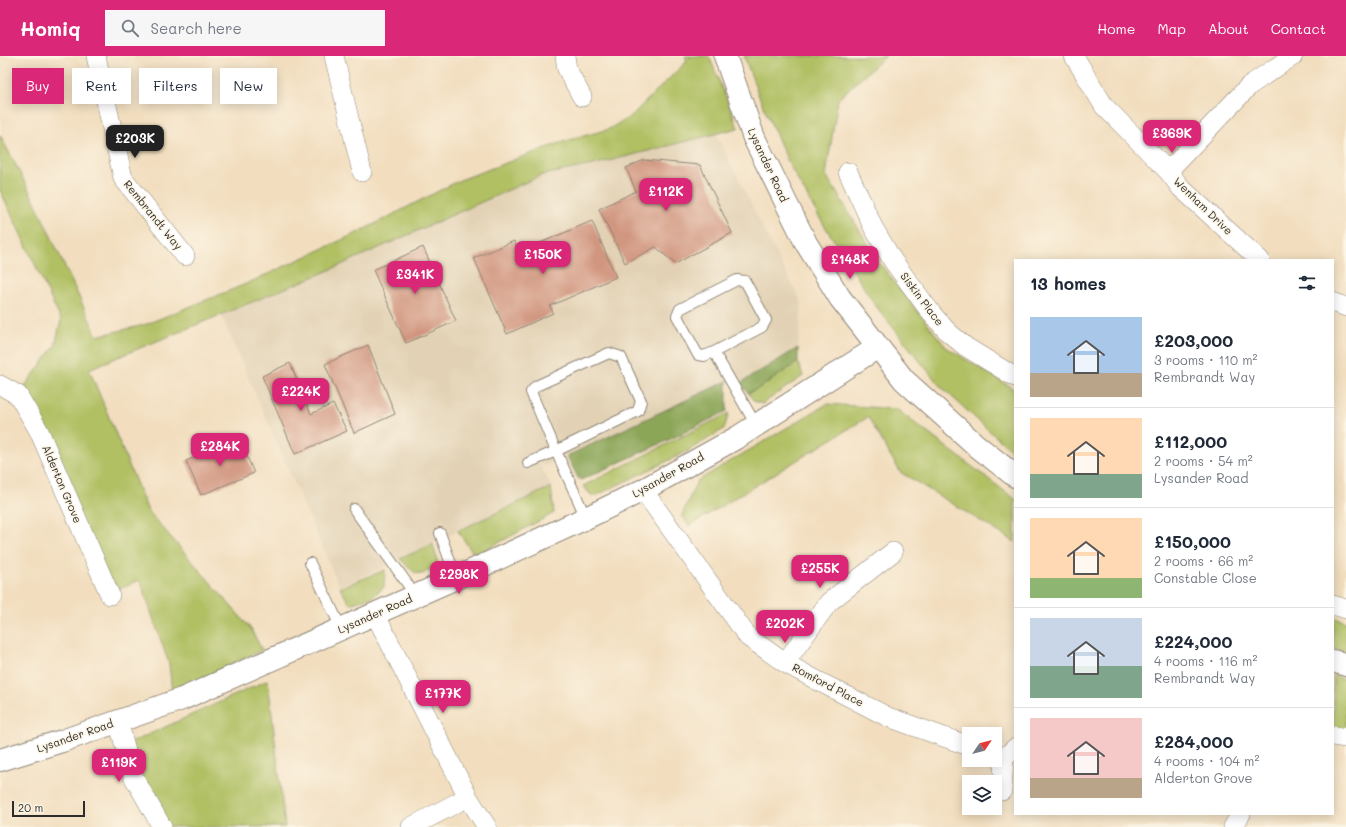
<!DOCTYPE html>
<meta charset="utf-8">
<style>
body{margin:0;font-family:Mali,sans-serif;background:#f6f6f7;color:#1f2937;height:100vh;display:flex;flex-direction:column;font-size:15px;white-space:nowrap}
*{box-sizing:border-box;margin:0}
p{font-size:13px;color:#747a83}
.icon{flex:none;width:22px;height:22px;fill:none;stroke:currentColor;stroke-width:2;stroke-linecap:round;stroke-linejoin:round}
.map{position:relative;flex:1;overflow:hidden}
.sheet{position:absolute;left:1014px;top:203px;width:320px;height:556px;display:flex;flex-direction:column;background:#fff;border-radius:0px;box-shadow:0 2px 10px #0003}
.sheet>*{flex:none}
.banner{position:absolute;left:12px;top:12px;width:380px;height:36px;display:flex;gap:8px}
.needle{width:26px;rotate:55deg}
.controls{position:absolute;left:962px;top:671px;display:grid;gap:8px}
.controls a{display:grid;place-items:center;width:40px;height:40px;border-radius:0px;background:#fff;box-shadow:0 2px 10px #0003;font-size:20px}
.scale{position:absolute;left:12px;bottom:10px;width:73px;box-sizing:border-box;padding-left:4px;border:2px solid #2b2b2b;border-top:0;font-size:11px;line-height:14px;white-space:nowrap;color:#2b2b2b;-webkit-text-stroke:3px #fcf5e5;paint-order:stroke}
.price{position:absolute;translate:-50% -34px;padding:0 9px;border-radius:8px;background:#db2777;color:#fff;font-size:13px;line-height:26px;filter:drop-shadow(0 1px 2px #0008)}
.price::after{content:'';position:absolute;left:50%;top:24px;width:12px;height:9px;margin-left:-6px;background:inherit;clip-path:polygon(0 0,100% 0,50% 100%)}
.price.active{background:#222;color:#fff}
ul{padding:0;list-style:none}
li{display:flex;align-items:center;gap:12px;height:100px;padding:0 16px}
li+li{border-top:1px solid #e0e1e3}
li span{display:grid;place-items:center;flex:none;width:112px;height:80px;border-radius:0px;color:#555}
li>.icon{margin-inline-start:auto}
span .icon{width:48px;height:48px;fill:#fffc;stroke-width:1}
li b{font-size:17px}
h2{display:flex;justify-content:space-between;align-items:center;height:48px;padding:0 16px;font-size:17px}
.pill{padding:0 14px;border-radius:0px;background:#fff;box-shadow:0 2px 10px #0003;font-size:14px;line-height:36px}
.pill.active{background:#db2777;color:#fff}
header{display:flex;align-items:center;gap:24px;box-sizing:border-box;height:56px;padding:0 20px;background:#db2777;color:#fff}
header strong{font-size:19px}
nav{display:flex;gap:22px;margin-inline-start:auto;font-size:14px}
.search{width:280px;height:36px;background:#f6f6f7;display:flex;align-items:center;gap:10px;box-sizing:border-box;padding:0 14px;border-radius:0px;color:#747a83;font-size:15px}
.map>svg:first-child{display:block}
.built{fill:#e2d1b4}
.green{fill:#b0c063;stroke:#6e7647}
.forest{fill:#8ca659;stroke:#5c6842}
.building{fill:#d19680}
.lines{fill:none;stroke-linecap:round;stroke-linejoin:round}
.lane-casing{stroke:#8e8475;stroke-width:12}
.street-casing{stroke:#8e8475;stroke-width:20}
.secondary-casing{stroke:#8e8475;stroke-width:24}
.lane{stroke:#fff;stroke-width:10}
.street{stroke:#fff;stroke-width:19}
.secondary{stroke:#fff;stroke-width:22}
.labels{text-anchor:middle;stroke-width:3;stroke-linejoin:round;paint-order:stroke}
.street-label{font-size:11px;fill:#2b2b2b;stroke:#fcf5e5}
</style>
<header>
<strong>Homiq</strong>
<div class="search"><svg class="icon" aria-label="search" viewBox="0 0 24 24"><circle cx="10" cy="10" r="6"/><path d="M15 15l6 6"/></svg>Search here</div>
<nav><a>Home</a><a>Map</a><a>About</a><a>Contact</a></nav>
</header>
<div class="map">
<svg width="1346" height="771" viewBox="0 0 1346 771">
<rect width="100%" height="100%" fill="#fcf5e5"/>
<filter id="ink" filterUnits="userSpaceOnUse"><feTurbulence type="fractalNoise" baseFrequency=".025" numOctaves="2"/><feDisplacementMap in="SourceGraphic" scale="8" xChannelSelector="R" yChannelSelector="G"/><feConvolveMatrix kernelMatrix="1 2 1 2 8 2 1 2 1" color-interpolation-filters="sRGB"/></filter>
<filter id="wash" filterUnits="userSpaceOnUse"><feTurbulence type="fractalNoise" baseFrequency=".012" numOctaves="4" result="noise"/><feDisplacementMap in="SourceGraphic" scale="16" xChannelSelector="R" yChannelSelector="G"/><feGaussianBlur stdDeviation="0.9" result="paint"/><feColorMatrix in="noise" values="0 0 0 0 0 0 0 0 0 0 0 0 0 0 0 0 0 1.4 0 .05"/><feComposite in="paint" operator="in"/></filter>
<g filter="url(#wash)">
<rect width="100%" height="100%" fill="#f2debf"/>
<path class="built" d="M716,77L767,180L802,247L798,292L739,328L729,324L544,410L539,406L551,431L340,532L221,259L325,216L542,119L574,113Z"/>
<path class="green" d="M685,0H691L690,2L692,0H709L738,72L593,109L542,119L325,216L89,313L148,455L251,573L262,594L172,636L169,608L140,524L109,537L18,339L55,290L61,264L0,134V79L36,148L97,280L144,269L246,228L359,176L460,124L562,86L609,73L631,60L687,5Z
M744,0H886L838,43L826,119L880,208L946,291L1015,334V398L940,330L875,249L819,161L791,112L760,43Z
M798,306L803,320L762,348L754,345L748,337L761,331Z
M827,348L896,353L1015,443V486L900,416L868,361L689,470L682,459L697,425Z
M729,357L724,373L686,396L593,441L583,430Z
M551,431L554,457L483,495L472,496L458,475Z
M433,488L438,508L423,518L415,517L400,503Z
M385,514L384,531L372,541L350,548L340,532Z
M1333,561L1346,566V597L1333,592Z
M1333,619L1346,624V682L1333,680Z
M268,624L285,771H168L138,718L130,687Z"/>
<path class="forest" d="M798,292V306L761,331L748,337L739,328Z
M727,325V355L671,383L581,424L578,422L567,400Z"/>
<g id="blocks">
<path class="building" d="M644,104L700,109L732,177L675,208L656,191L625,207L599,153L636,135L626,112Z
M592,165L616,221L550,250L553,257L507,278L474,202L514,185L519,196Z
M423,191L456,265L406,287L373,214Z
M368,289L395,358L354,377L325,308Z
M290,307L311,358L333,348L347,375L295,398L262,320Z
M239,382L254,417L201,439L186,405Z"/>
</g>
</g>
<g filter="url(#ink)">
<use href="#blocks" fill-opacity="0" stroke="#8e8475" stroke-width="1"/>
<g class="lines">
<g class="lane-casing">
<path id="lane" d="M714,296L704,300L698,299L677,260L680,253L737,224L745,225L766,264L762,271L714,296L756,369
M528,407L556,395L531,336L536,330L609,297L621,301L641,345L638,355L556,395L586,462
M354,453L416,540
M440,477L456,522
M310,507L341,572"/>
</g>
<g class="street-casing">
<path id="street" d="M96,0L123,122L185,200
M334,0L362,116
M565,0L567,13L582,41
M1074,0L1104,50L1168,115L1181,132L1260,204
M1168,115L1250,29L1293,0
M848,116L873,171L893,205L932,258L948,276L966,291L1015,321
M1333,246L1346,251
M0,329L18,339L39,375L110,539
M643,434L748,581L785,607L820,626L888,661L969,690
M1333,549L1346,553
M375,558L468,741L487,771
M785,607L829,546L893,496
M118,665L133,720L162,771
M1333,680L1346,682
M1002,735L1004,702L1015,692
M411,771L468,741
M1233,771L1241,758"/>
</g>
<g class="secondary-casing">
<path id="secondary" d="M725,0L754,82L806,187L840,242L904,324L977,390L1015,420
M1333,605L1346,609
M0,704L62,685L182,643L456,522L586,462L643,434L738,381L878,291"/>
</g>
<use href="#lane" class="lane"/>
<use href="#street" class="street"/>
<use href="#secondary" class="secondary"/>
</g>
</g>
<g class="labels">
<g class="street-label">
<text transform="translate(768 109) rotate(65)" y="4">Lysander Road</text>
<text transform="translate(1203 150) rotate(44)" y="4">Wenham Drive</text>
<text transform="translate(153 159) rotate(51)" y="4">Rembrandt Way</text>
<text transform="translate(922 243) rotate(53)" y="4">Siskin Place</text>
<text transform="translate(668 419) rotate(-29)" y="4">Lysander Road</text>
<text transform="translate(62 428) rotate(67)" y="4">Alderton Grove</text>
<text transform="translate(375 558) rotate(-24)" y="4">Lysander Road</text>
<text transform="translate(828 629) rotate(28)" y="4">Romford Place</text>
<text transform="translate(75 680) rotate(-19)" y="4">Lysander Road</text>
</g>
</g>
</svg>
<div class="controls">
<a><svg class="needle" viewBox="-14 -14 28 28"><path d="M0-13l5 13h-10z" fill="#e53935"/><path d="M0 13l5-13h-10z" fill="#747a83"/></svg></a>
<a><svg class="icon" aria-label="layers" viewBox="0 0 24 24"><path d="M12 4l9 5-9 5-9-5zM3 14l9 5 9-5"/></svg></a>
</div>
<div class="scale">20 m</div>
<b class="price" style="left:1172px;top:98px">£369K</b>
<b class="price active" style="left:135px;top:103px">£203K</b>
<b class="price" style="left:666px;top:156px">£112K</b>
<b class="price" style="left:543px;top:219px">£150K</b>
<b class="price" style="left:850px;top:224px">£148K</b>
<b class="price" style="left:415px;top:239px">£341K</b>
<b class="price" style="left:301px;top:356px">£224K</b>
<b class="price" style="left:220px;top:411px">£284K</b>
<b class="price" style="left:820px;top:533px">£255K</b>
<b class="price" style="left:459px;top:539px">£298K</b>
<b class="price" style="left:785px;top:588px">£202K</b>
<b class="price" style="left:443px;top:658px">£177K</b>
<b class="price" style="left:119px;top:727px">£119K</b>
<div class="banner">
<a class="pill active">Buy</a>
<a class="pill">Rent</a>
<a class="pill">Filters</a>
<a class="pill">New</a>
</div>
<section class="sheet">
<h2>13 homes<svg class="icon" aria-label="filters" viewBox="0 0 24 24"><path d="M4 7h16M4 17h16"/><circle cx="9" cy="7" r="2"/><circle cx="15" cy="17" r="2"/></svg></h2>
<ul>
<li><span style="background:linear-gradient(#a9c7e8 70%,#b9a48a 0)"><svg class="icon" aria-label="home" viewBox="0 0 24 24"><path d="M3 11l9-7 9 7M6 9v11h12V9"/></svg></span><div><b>£203,000</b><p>3 rooms · 110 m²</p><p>Rembrandt Way</p></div></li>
<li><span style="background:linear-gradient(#ffd9b3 70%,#7fa58c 0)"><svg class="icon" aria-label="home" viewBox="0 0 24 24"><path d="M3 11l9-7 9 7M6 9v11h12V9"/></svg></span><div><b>£112,000</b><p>2 rooms · 54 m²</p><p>Lysander Road</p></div></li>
<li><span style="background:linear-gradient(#ffd9b3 75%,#8fb573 0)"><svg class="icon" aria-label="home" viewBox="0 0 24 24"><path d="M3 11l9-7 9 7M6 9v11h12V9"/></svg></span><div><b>£150,000</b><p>2 rooms · 66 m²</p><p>Constable Close</p></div></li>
<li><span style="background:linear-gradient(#c9d6e8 60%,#7fa58c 0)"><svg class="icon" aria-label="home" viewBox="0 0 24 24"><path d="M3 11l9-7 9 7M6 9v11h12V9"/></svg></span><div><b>£224,000</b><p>4 rooms · 116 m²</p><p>Rembrandt Way</p></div></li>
<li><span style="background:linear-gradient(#f6c9c9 75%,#b9a48a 0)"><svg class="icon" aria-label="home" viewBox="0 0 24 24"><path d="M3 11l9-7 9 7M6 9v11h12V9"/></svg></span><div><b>£284,000</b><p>4 rooms · 104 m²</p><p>Alderton Grove</p></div></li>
</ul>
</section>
</div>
